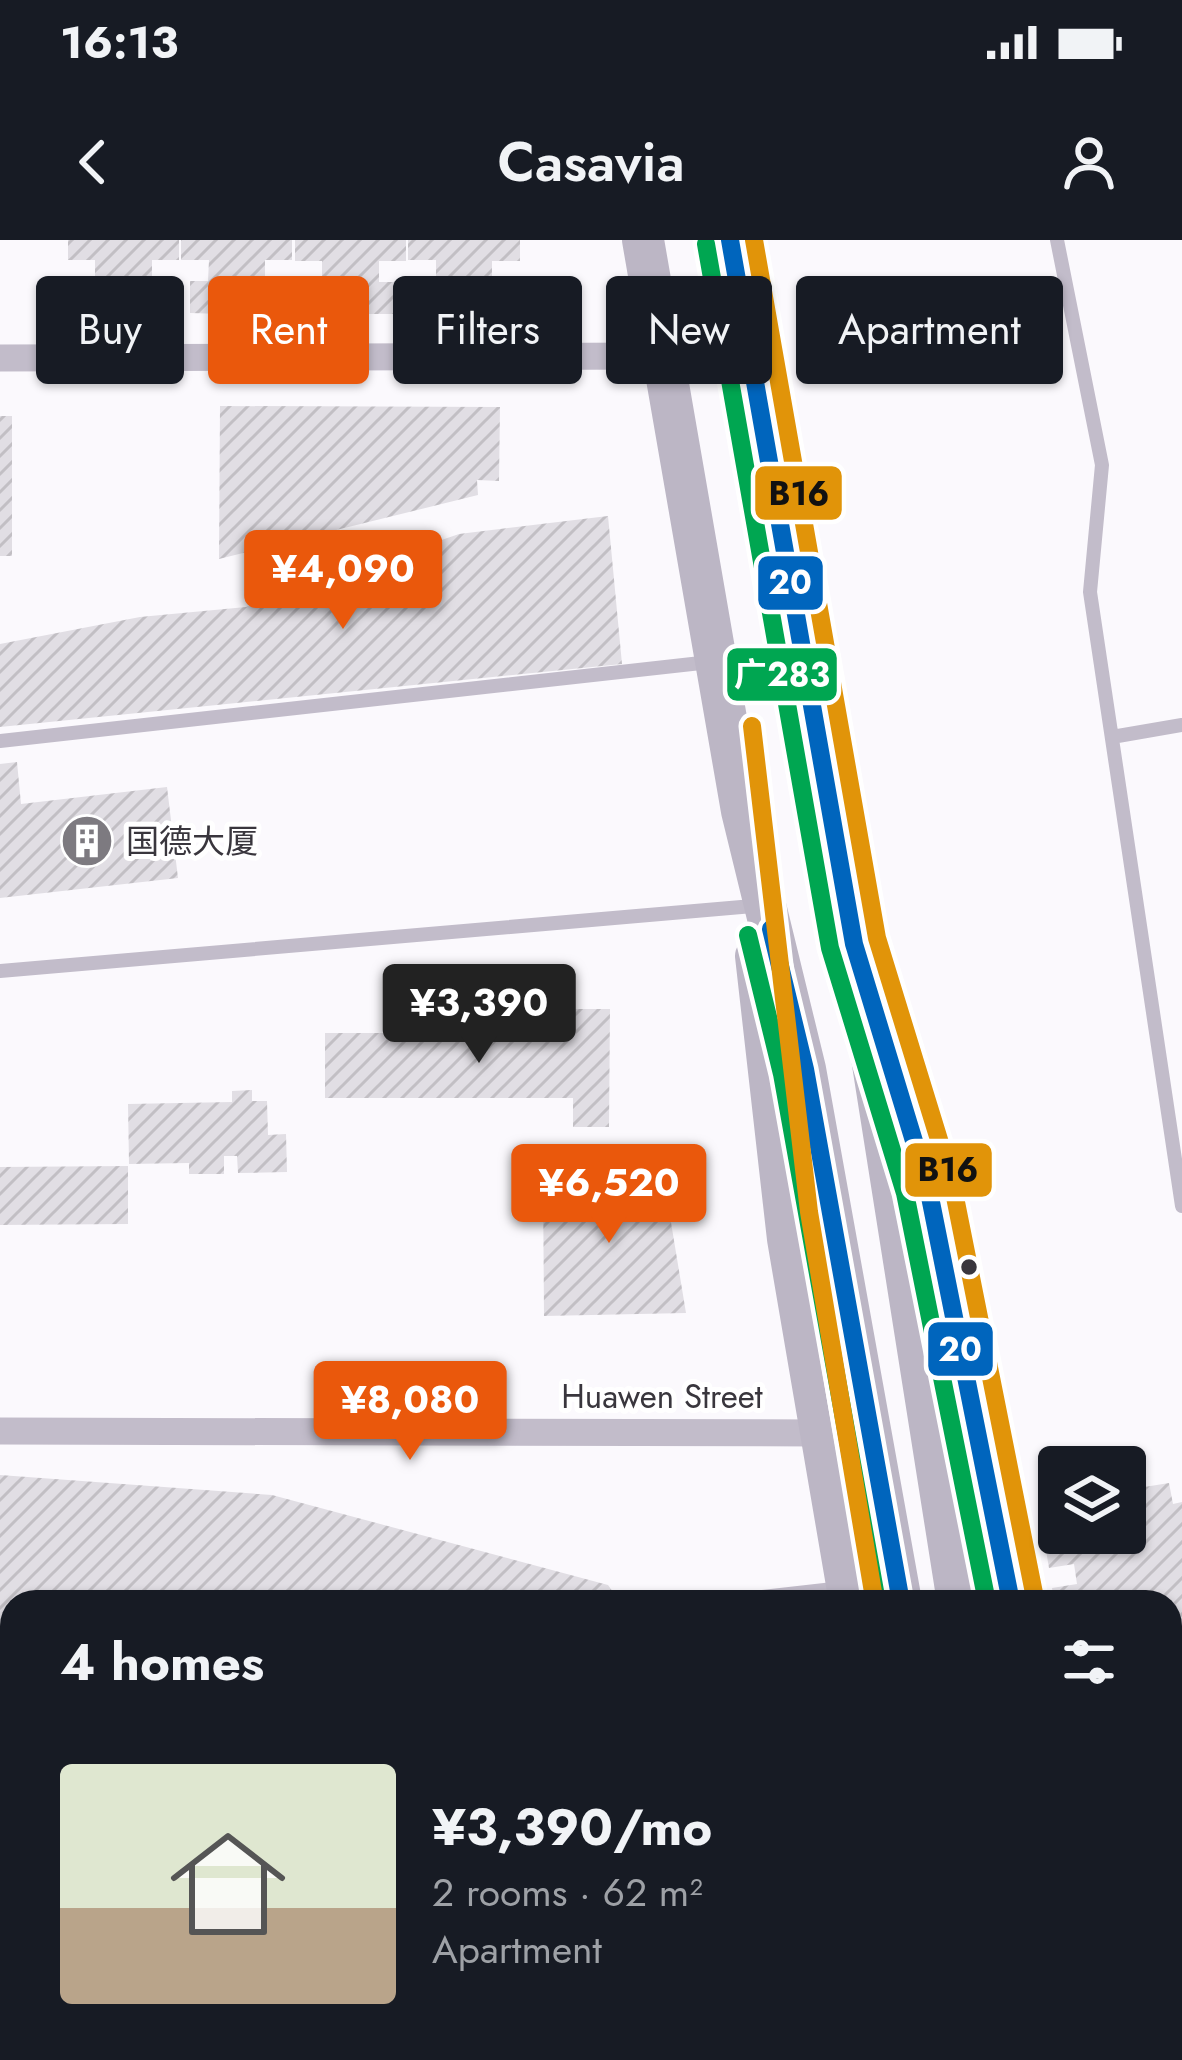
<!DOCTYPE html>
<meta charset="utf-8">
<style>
body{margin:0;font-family:Jost,"Noto Sans SC",sans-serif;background:#242831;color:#f1f3f6;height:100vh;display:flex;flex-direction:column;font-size:45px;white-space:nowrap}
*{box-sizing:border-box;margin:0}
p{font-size:39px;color:#9ea1a6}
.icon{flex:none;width:66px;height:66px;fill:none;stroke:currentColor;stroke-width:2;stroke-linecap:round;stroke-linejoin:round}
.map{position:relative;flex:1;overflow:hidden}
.side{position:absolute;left:0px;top:1350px;width:1182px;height:471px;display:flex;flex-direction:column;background:#171b24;border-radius:36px 36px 0 0;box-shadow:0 3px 9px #0004}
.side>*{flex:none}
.hud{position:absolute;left:36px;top:36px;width:1110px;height:108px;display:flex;gap:24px}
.tools{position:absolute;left:1038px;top:1206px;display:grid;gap:24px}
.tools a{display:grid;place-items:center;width:108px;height:108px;border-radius:12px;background:#171b24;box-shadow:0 3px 9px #0004;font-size:60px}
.price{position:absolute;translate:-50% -102px;padding:0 27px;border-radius:12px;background:#ea580c;color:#fff;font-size:39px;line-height:78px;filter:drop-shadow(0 3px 6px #0008)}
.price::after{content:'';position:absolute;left:50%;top:72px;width:36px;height:27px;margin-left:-18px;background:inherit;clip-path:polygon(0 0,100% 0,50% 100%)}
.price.selected{background:#222;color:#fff}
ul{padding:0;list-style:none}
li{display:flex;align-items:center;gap:36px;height:300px;padding:0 60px}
li span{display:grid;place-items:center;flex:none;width:336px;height:240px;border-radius:12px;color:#555}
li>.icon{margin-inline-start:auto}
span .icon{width:144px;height:144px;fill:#fffc;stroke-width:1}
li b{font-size:51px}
h2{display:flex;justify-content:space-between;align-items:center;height:144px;padding:0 60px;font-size:51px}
.tag{padding:0 42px;border-radius:12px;background:#171b24;box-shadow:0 3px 9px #0004;font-size:42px;line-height:108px}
.tag.selected{background:#ea580c;color:#fff}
.status{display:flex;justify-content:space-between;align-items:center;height:84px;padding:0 60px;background:#171b24;direction:ltr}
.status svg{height:33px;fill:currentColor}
header{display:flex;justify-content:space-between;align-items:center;height:156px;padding:0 60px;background:#171b24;font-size:54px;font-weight:600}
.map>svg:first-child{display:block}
.building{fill:url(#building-hatch)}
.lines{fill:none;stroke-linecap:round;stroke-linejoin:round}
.trunk-tunnel{stroke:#d4d2d7;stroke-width:42;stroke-dasharray:42 21;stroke-linecap:butt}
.service{stroke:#c2bcca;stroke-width:14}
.minor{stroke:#c2bcca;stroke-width:27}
.trunk{stroke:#bcb6c5;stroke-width:42}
.bus-1-casing{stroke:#fff;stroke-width:27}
.bus-2-casing{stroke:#fff;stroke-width:27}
.bus-3-casing{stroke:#fff;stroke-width:27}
.bus-1{stroke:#0065bd;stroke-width:18}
.bus-2{stroke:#00a651;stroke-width:18}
.bus-3{stroke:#e19409;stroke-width:18}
.bus-dot{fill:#39363d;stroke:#fff;stroke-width:4.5}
.labels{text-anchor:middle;stroke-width:10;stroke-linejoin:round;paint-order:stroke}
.poi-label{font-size:33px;fill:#39363d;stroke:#fff;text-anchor:start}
.street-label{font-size:33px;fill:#39363d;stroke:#fff}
.line-badge{stroke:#fff;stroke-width:4.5}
.badge-label{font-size:33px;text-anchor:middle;font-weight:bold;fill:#fff}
.pale-badge-label{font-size:33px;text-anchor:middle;font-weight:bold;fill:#111}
</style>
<div class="status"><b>16:13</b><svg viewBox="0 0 49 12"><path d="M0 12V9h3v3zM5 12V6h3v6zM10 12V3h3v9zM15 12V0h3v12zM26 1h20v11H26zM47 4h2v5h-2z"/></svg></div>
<header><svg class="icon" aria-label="back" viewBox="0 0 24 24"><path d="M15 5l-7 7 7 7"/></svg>Casavia<svg class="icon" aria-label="person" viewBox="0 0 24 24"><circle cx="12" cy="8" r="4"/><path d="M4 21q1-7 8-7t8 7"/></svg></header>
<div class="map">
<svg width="1182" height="1820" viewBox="0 0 1182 1820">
<defs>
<pattern id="building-hatch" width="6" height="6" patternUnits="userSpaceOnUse" patternTransform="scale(3)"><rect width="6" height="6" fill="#e1dee4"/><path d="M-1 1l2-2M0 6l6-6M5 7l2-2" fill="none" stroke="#c2bfc4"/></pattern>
</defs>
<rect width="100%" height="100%" fill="#fbf9fd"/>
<path class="building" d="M68,0H179V20H152V41H170V73H137V62H110V73H77V41H95V20H68Z
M181,0H292V20H265V41H283V74H250V62H223V74L190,73V41H208L209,20H181Z
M295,0H406V21H379V42H397V74H364V63H337V74H304V42H322V21H295Z
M408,0H520V21H492V41H510V74H477V63H451V74H417V41H436V20H408Z
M220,166L500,167L499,241L477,240L478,255L219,319Z
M0,176H12V316H0Z
M608,276L622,424L0,487V404L140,377L246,367L459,294Z
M17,522L21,564L167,547L178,638L0,658V524Z
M569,769H610L609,887H573V858H325V793H569Z
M252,850V861H267L268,895L286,894L287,932L238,933L237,916H224V934H189V923L129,924L128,864L232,862V851Z
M128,926V984L0,985V927Z
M543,934H663L686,1073L544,1076Z
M0,1235L272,1255L608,1345L620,1362H12V1809H766L761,1820H0Z
M1169,1243L1173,1264L1182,1262V1389L1170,1391V1362H1054L1052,1348L1077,1344L1074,1324L1049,1328L1042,1287L1059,1284V1293H1125L1126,1250Z
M1182,1458V1820H1163L1158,1809H1170V1461Z"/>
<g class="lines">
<path class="trunk-tunnel" d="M980,1809L982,1820"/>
<path class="service" d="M1057,0L1102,225L1090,352L1182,966
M1112,497L1182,485
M0,501L710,422
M0,731L753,666
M719,1362L842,1348
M729,1820L733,1809"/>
<path class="minor" d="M0,118L663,116
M0,1191L819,1193"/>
<path class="trunk" d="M643,0L742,571L805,829L901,1362
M730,0L854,704L958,1362
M756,716L788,999L850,1362
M895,818L944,1002L1011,1362
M942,1809L952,1820
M1084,1809L1086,1820
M1043,1820L1054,1809"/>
<g class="bus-1-casing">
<path id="bus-1" d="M730,0L854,704L928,947L1011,1362
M771,689L805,829L901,1362"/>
</g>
<g class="bus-2-casing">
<path id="bus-2" d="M706,4L830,708L905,953L987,1362
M748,695L782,834L877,1362"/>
</g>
<g class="bus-3-casing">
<path id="bus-3" d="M754,0L877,698L952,942L1035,1358
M752,486L809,972L874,1358"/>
</g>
<use href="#bus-1" class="bus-1"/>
<use href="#bus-2" class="bus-2"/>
<use href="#bus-3" class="bus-3"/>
</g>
<defs>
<g id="building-disc" transform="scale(2.7)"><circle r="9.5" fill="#7d7a80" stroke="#fff"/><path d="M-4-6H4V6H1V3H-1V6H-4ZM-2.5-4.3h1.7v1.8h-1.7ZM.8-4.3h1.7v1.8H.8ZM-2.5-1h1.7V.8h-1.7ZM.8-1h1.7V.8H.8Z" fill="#fff"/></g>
</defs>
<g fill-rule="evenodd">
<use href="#building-disc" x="87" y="601"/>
</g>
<circle class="bus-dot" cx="969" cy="1027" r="10"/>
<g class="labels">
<g class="poi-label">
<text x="126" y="613">国德大厦</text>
</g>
<g class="street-label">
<text x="662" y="1168">Huawen Street</text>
</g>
</g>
<g class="line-badge">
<rect x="753" y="224" width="91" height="58" rx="12" fill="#e19409"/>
<rect x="756" y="314" width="69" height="58" rx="12" fill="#0065bd"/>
<rect x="725" y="406" width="114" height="57" rx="12" fill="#00a651"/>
<rect x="903" y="901" width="91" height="58" rx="12" fill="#e19409"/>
<rect x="926" y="1080" width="69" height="58" rx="12" fill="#0065bd"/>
</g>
<g class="badge-label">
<text x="790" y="354">20</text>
<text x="782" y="446">广283</text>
<text x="960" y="1121">20</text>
</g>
<g class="pale-badge-label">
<text x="799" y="265">B16</text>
<text x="948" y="941">B16</text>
</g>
</svg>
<div class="tools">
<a><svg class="icon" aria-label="layers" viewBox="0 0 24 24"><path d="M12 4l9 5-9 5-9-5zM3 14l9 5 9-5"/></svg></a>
</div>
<b class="price" style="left:343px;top:392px">¥4,090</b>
<b class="price selected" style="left:479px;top:826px">¥3,390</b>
<b class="price" style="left:609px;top:1006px">¥6,520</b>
<b class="price" style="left:410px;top:1223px">¥8,080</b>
<div class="hud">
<a class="tag">Buy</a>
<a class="tag selected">Rent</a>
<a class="tag">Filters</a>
<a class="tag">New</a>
<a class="tag">Apartment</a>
</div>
<section class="side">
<h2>4 homes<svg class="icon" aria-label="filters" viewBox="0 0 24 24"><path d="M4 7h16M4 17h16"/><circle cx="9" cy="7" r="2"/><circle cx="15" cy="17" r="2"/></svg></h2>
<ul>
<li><span style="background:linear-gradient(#dfe7d0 60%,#b9a48a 0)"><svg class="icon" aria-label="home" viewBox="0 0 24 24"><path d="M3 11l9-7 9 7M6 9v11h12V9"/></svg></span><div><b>¥3,390/mo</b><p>2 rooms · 62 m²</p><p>Apartment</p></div></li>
</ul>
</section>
</div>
